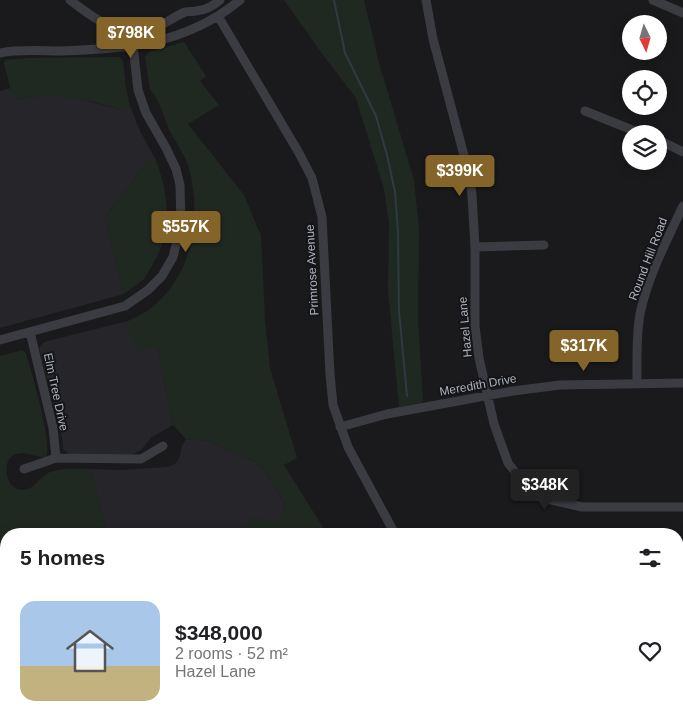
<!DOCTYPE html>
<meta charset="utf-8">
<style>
body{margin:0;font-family:Helvetica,sans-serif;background:#f2f2f2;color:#202124;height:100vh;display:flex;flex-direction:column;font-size:19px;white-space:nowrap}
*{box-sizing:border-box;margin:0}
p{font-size:16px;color:#757577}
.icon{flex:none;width:28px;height:28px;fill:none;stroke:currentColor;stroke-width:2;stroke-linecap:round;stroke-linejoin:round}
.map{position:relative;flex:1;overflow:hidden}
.drawer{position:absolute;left:0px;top:528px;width:684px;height:196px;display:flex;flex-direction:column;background:#fff;border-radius:20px 20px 0 0;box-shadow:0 2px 12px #0003}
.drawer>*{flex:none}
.needle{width:32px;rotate:175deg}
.fabs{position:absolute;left:622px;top:15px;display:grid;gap:10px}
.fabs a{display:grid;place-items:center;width:45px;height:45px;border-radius:50%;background:#fff;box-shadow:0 2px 12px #0003;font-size:25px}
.price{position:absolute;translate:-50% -42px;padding:0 11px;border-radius:5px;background:#846429;color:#fff;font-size:16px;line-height:32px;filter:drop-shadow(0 1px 2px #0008)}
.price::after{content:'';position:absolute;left:50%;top:30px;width:15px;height:11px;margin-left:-8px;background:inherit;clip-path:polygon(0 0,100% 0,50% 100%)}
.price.active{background:#222;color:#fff}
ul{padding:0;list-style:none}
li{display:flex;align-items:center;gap:15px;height:125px;padding:0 20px}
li+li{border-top:1px solid #e0e0e0}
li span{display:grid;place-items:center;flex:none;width:140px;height:100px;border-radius:15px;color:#555}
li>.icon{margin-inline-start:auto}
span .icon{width:60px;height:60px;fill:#fffc;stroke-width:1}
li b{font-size:21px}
h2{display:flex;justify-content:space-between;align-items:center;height:60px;padding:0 20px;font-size:21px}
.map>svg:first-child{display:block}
.built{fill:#26262a}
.green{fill:#202921}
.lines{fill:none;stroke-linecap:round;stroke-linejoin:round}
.stream{stroke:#2f3a43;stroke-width:2}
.minor{stroke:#3b3c42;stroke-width:9}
.labels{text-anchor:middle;stroke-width:4;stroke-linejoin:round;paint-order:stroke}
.street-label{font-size:12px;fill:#acb2bd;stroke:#151518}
</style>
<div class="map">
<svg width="683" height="723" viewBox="0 0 683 723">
<rect width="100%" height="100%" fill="#1a1a1d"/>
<path class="built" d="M11,88L14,99L49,95L72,97L125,111L130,106L140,131L156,160H148L105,217L124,294L0,328V91Z
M128,321L127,327L157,348L173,425L152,437L141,450L133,454L119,456L70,455L63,449L62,437L39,348L44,342Z
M186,439L208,441L256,462L267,474L286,506L278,523L240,528L237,534H107L90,469L120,470L167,467L175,464L179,458L182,446Z"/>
<path class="green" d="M284,0H364L379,63L414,180L419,229L418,320L423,402L399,407L388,290L389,223L384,189L356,98L323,55Z
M184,42L206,76L200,81L219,105L188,124L244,195L261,236L265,319L270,368L297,458L284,465L327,534H237L240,528L254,518L278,523L286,506L267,474L256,462L208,441L186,439L173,425L157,348L138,351L126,327L128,321C136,317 145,313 151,308C193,275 202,217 189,168C185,155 176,143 170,131C165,120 158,96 150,90L145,57L149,52Z
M119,57L123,61L126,88L130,106L125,111C83,98 58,93 13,99L4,63L5,60L26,58Z
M148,160H156C169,197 174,232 151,267C149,271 146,276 143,280C137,285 130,289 124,294L105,217Z
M22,350L26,353C31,371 53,444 46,457C35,457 27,451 16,454C0,460 5,490 23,490C35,489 39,478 48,473C61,467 77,469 90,469L107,534H6V700L0,701V356Z
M341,718H381L383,723H296V720Z"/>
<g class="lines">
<path class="stream" d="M334,0L345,53L376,116L387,155L395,192L398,232L399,311L407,396"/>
<path class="minor" d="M70,0C93,18 119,38 150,29C163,26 173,17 185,12C188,11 193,12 196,11C206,10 213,6 220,0
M426,0L433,39L470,178L472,195L475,247V326L479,358L494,424L508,463L524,483L547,499L582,507H683
M653,0L683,13
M218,16L299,153L312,178L322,217L330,374L333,405L348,447L395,534
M0,53C19,49 41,51 61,51C127,49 187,44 240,0
M585,111L642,134
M659,140L683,152
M475,247L544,245
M30,332L53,428L56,458
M0,340L125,306L148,290L162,276L173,257L181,224L180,185L176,169L166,148L146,113L138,90L133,46
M637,383C637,360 636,336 640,314C648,276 667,240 683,206
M340,427L387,414L513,391L560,385L683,383
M24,469L56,458L141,459L163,446
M678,670L683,659
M0,706L6,704
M678,706L683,708
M196,718L197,723
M424,718L426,723
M508,718L517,723
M548,718L553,723
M495,723L499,718
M644,723L648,718
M664,723L674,718"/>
</g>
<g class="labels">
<g class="street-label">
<text transform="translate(648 259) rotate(-69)" y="4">Round Hill Road</text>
<text transform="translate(312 270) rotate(-93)" y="4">Primrose Avenue</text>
<text transform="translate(465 327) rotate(-95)" y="4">Hazel Lane</text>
<text transform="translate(478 385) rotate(-10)" y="4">Meredith Drive</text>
<text transform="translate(56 392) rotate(78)" y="4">Elm Tree Drive</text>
</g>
</g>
</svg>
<div class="fabs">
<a><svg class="needle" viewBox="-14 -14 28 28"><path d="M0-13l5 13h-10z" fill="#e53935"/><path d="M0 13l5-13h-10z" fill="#757577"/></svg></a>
<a><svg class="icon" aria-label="locate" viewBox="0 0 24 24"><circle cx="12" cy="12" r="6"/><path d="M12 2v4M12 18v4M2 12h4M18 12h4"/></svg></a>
<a><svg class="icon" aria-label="layers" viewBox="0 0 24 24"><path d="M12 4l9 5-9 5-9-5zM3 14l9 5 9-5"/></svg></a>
</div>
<b class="price" style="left:131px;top:59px">$798K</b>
<b class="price" style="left:460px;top:197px">$399K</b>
<b class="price" style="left:186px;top:253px">$557K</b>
<b class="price" style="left:584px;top:372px">$317K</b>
<b class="price active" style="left:545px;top:511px">$348K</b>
<section class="drawer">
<h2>5 homes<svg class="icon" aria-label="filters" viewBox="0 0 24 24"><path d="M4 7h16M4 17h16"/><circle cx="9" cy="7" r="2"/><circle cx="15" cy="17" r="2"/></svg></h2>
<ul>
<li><span style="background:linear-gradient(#a9c7e8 65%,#c2b280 0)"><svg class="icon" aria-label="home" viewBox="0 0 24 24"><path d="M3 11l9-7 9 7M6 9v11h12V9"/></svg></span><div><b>$348,000</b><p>2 rooms · 52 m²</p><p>Hazel Lane</p></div><svg class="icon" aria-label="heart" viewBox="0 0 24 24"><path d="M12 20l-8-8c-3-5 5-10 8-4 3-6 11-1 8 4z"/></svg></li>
</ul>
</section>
</div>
